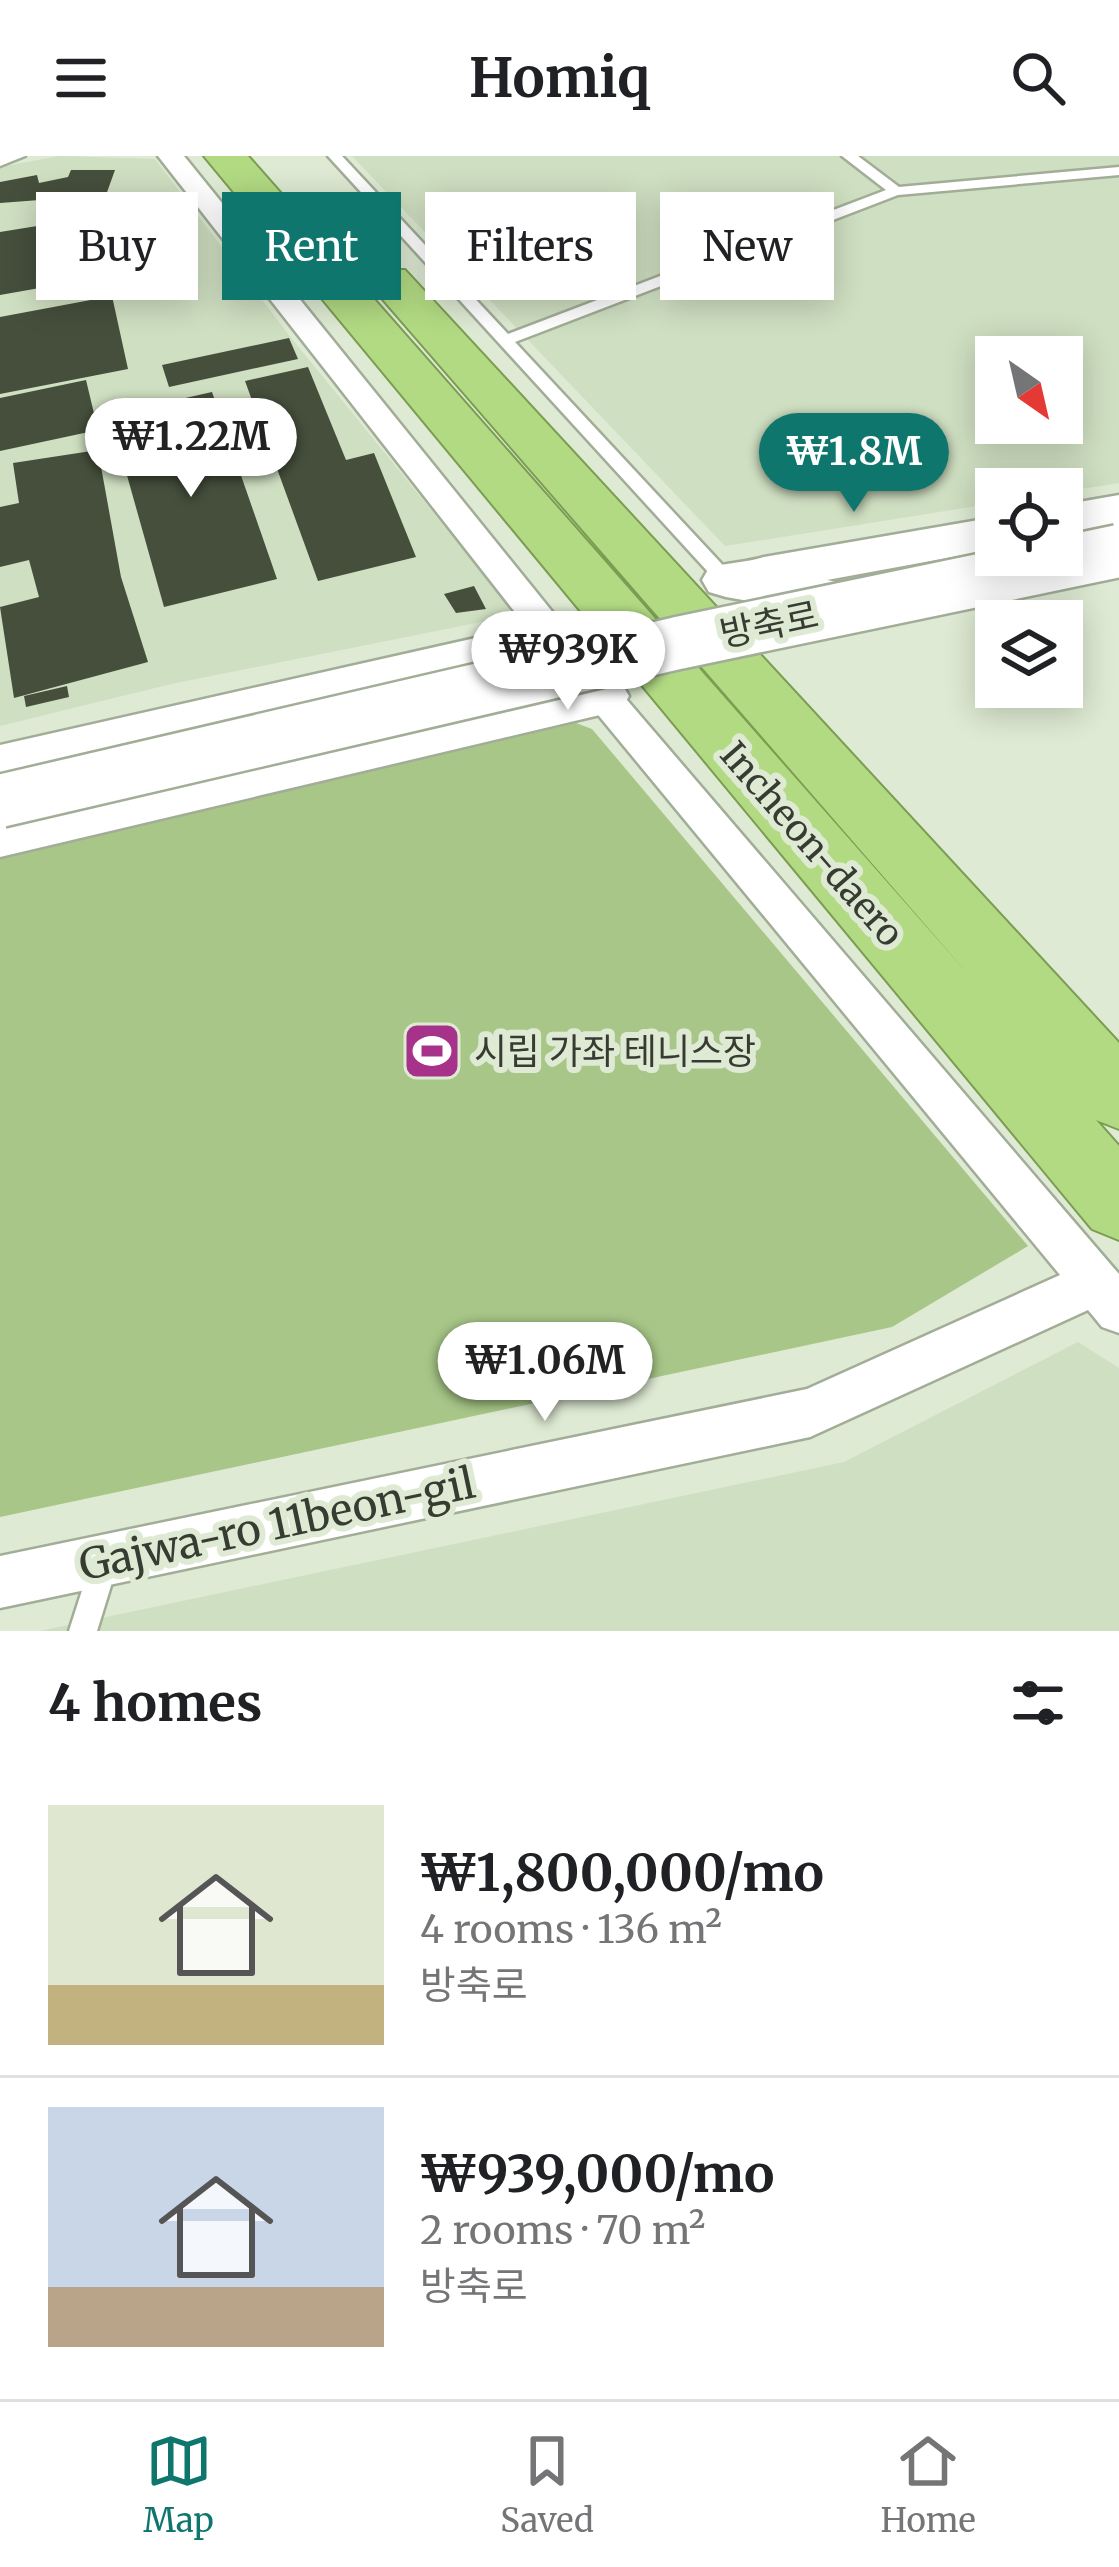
<!DOCTYPE html>
<meta charset="utf-8">
<style>
body{margin:0;font-family:Merriweather,"Noto Sans KR",serif;background:#f2f2f2;color:#202124;height:100vh;display:flex;flex-direction:column;font-size:45px;white-space:nowrap}
*{box-sizing:border-box;margin:0}
p{font-size:39px;color:#757577}
.icon{flex:none;width:66px;height:66px;fill:none;stroke:currentColor;stroke-width:2;stroke-linecap:round;stroke-linejoin:round}
.map{position:relative;height:1475px;overflow:hidden}
.side{display:flex;flex-direction:column;background:#fff;flex:1}
.side>*{flex:none}
.hud{position:absolute;left:36px;top:36px;width:1047px;height:108px;display:flex;gap:24px}
.needle{width:78px;rotate:146deg}
.controls{position:absolute;left:975px;top:180px;display:grid;gap:24px}
.controls a{display:grid;place-items:center;width:108px;height:108px;border-radius:0px;background:#fff;box-shadow:0 6px 30px #0003;font-size:60px}
.price{position:absolute;translate:-50% -102px;padding:0 27px;border-radius:42px;background:#fff;color:#222;font-size:39px;line-height:78px;filter:drop-shadow(0 3px 6px #0008)}
.price::after{content:'';position:absolute;left:50%;top:72px;width:36px;height:27px;margin-left:-18px;background:inherit;clip-path:polygon(0 0,100% 0,50% 100%)}
.price.current{background:#0f766e;color:#fff}
ul{padding:0;list-style:none}
li{display:flex;align-items:center;gap:36px;height:300px;padding:0 48px}
li+li{border-top:3px solid #e0e0e0}
li span{display:grid;place-items:center;flex:none;width:336px;height:240px;border-radius:0px;color:#555}
li>.icon{margin-inline-start:auto}
span .icon{width:144px;height:144px;fill:#fffc;stroke-width:1}
li b{font-size:51px}
h2{display:flex;justify-content:space-between;align-items:center;height:144px;padding:0 48px;font-size:51px}
.pill{padding:0 42px;border-radius:0px;background:#fff;box-shadow:0 6px 30px #0003;font-size:42px;line-height:108px}
.pill.current{background:#0f766e;color:#fff}
header{display:flex;justify-content:space-between;align-items:center;height:156px;padding:0 48px;background:#fff;font-size:54px;font-weight:700}
.tab-bar{display:flex;justify-content:space-around;align-items:center;height:168px;border-top:3px solid #e0e0e0;background:#fff;font-size:33px;color:#757577}
.tab-bar a{display:grid;justify-items:center;gap:6px}
.tab-bar .current{color:#0f766e}
.map>svg:first-child{display:block}
.built{fill:#cfdfc1;fill-rule:evenodd}
.green{fill:#a7c687}
.building{fill:#454f3c}
.lines{fill:none;stroke-linecap:round;stroke-linejoin:round}
.service-casing{stroke:#a2ad97;stroke-width:5}
.minor-casing{stroke:#a2ad97;stroke-width:5}
.secondary-casing{stroke:#a2ad97;stroke-width:5}
.trunk-casing{stroke:#7b9d52;stroke-width:4}
.service{fill:#fff;fill-rule:evenodd}
.minor{fill:#fff;fill-rule:evenodd}
.secondary{fill:#fff;fill-rule:evenodd}
.trunk{fill:#b2da83;fill-rule:evenodd}
.secondary-bridge-casing{stroke:#a2ad97;stroke-width:57;stroke-linecap:butt}
.secondary-bridge{stroke:#fff;stroke-width:52}
.labels{text-anchor:middle;stroke-width:12;stroke-linejoin:round;paint-order:stroke}
.street-label{font-size:36px;fill:#373c32;stroke:#deead3}
.poi-label{font-size:36px;fill:#373c32;stroke:#deead3;text-anchor:start}
.near-street-label{font-size:42px;fill:#373c32;stroke:#deead3}
</style>
<header><svg class="icon" aria-label="menu" viewBox="0 0 24 24"><path d="M4 6h16M4 12h16M4 18h16"/></svg>Homiq<svg class="icon" aria-label="search" viewBox="0 0 24 24"><circle cx="10" cy="10" r="6"/><path d="M15 15l6 6"/></svg></header>
<div class="map">
<svg width="1119" height="1475" viewBox="0 0 1119 1475">
<rect width="100%" height="100%" fill="#deead3"/>
<path class="built" d="M59,0L155,3L288,178L511,452L506,461L171,528L0,570V11Z
M352,0H1119V327L1062,336L996,333V347L725,390ZM996,201H1062V267H996Z
M1078,1186L1119,1212V1475H40L844,1306Z"/>
<path class="green" d="M576,567L592,573L1028,1090L892,1171L0,1361V699Z"/>
<path class="building" d="M71,14H115L106,39L0,47V26L37,19L39,27L68,21Z
M105,59L119,118L0,139V76Z
M112,140L128,213L0,238V161Z
M289,182L298,203L169,231L162,209Z
M308,211L346,304L374,297L416,401L318,425L245,225Z
M86,224L98,274L0,295V242Z
M212,236L277,423L164,451L110,259Z
M98,294L121,421L148,506L14,542L0,451L39,441L29,404L0,411V351L19,347L13,307Z
M474,430L486,453L456,457L444,438Z
M67,530L69,541L26,551L24,540Z"/>
<g class="lines">
<g class="service-casing">
<path id="service" d="M328,0H342L508,178L886,34L842,0H858L899,31L1119,11V19L898,39L515,186L732,419L735,424L726,430L720,429Z
M104,1393L114,1397L118,1407L97,1475H69L94,1397Z"/>
</g>
<g class="minor-casing">
<path id="minor" d="M0,0H25L0,10Z
M158,0H184L567,474L1112,1110L1119,1118V1177L1102,1171L1088,1154L810,1281L0,1452V1400L807,1233L1060,1119L543,492Z"/>
</g>
<g class="secondary-casing">
<path id="secondary" d="M1119,339V371L1062,381V349Z
M996,361V393L827,424L887,436L895,449L887,462L870,467L726,441L709,436L702,424L709,412C730,406 744,407 764,401Z
M555,464L573,470L580,483L573,496L0,631V589Z
M603,520L621,526L629,540L621,554L0,701V655Z"/>
</g>
<g class="trunk-casing">
<path id="trunk" d="M204,0H248L968,818L366,124L373,114H405L1119,887V973L1096,964L1119,990V1084L1092,1073Z"/>
</g>
<use href="#service" class="service"/>
<use href="#minor" class="minor"/>
<use href="#secondary" class="secondary"/>
<use href="#trunk" class="trunk"/>
<g class="secondary-bridge-casing">
<path id="secondary-bridge" d="M0,645L678,487L1119,395"/>
</g>
<use href="#secondary-bridge" class="secondary-bridge"/>
</g>
<defs>
<g id="stadium-square" transform="scale(3)"><rect x="-9" y="-9" width="18" height="18" rx="4" fill="#a7328a" stroke="#deead3"/><path d="M0-5a6.5 5 0 1 0 0 10a6.5 5 0 1 0 0-10ZM-3.5-1.8h7v3.6h-7Z" fill="#fff"/></g>
</defs>
<g fill-rule="evenodd">
<use href="#stadium-square" x="432" y="895"/>
</g>
<g class="labels">
<g class="street-label">
<text transform="translate(769 468) rotate(-12)" y="13">방축로</text>
<text transform="translate(812 688) rotate(49)" y="13">Incheon-daero</text>
</g>
<g class="poi-label">
<text x="474" y="908">시립 가좌 테니스장</text>
</g>
<g class="near-street-label">
<text transform="translate(277 1368) rotate(-12)" y="15">Gajwa-ro 11beon-gil</text>
</g>
</g>
</svg>
<div class="controls">
<a><svg class="needle" viewBox="-14 -14 28 28"><path d="M0-13l5 13h-10z" fill="#e53935"/><path d="M0 13l5-13h-10z" fill="#757577"/></svg></a>
<a><svg class="icon" aria-label="locate" viewBox="0 0 24 24"><circle cx="12" cy="12" r="6"/><path d="M12 2v4M12 18v4M2 12h4M18 12h4"/></svg></a>
<a><svg class="icon" aria-label="layers" viewBox="0 0 24 24"><path d="M12 4l9 5-9 5-9-5zM3 14l9 5 9-5"/></svg></a>
</div>
<b class="price" style="left:191px;top:344px">₩1.22M</b>
<b class="price current" style="left:854px;top:359px">₩1.8M</b>
<b class="price" style="left:568px;top:557px">₩939K</b>
<b class="price" style="left:545px;top:1268px">₩1.06M</b>
<div class="hud">
<a class="pill">Buy</a>
<a class="pill current">Rent</a>
<a class="pill">Filters</a>
<a class="pill">New</a>
</div>
</div>
<section class="side">
<h2>4 homes<svg class="icon" aria-label="filters" viewBox="0 0 24 24"><path d="M4 7h16M4 17h16"/><circle cx="9" cy="7" r="2"/><circle cx="15" cy="17" r="2"/></svg></h2>
<ul>
<li><span style="background:linear-gradient(#dfe7d0 75%,#c2b280 0)"><svg class="icon" aria-label="home" viewBox="0 0 24 24"><path d="M3 11l9-7 9 7M6 9v11h12V9"/></svg></span><div><b>₩1,800,000/mo</b><p>4 rooms · 136 m²</p><p>방축로</p></div></li>
<li><span style="background:linear-gradient(#c9d6e8 75%,#b9a48a 0)"><svg class="icon" aria-label="home" viewBox="0 0 24 24"><path d="M3 11l9-7 9 7M6 9v11h12V9"/></svg></span><div><b>₩939,000/mo</b><p>2 rooms · 70 m²</p><p>방축로</p></div></li>
</ul>
</section>
<nav class="tab-bar">
<a class="current"><svg class="icon" aria-label="map" viewBox="0 0 24 24"><path d="M3 6l6-2 6 2 6-2v14l-6 2-6-2-6 2zM9 4v14M15 6v14"/></svg>Map</a>
<a><svg class="icon" aria-label="saved" viewBox="0 0 24 24"><path d="M7 4h10v16l-5-4-5 4z"/></svg>Saved</a>
<a><svg class="icon" aria-label="home" viewBox="0 0 24 24"><path d="M3 11l9-7 9 7M6 9v11h12V9"/></svg>Home</a>
</nav>
